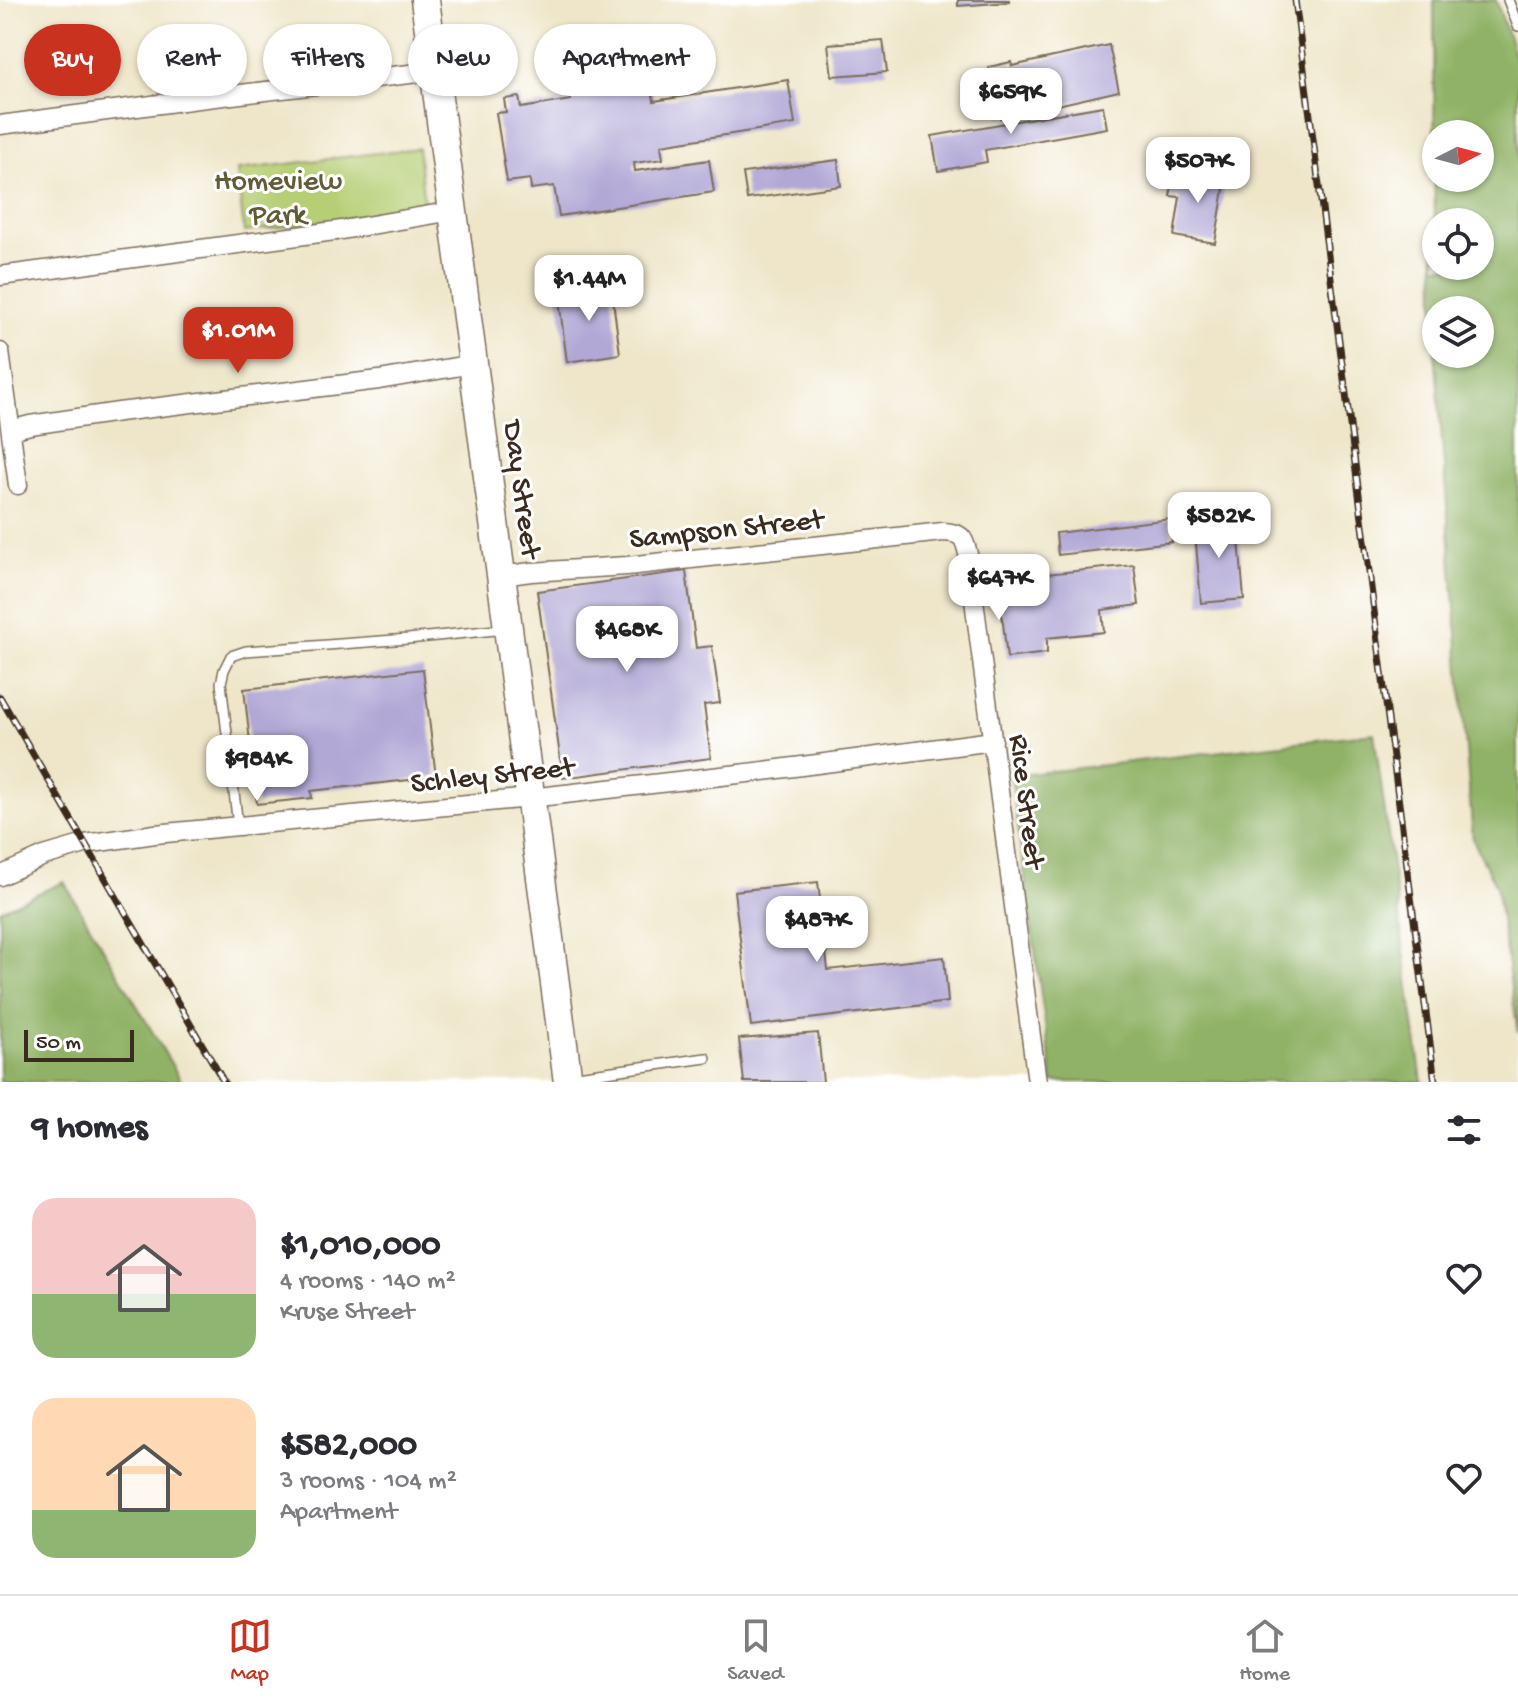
<!DOCTYPE html>
<meta charset="utf-8">
<style>
body{margin:0;font-family:"Gochi Hand",sans-serif;background:#f7f7f7;color:#2b2b33;height:100vh;display:flex;flex-direction:column;font-size:30px;white-space:nowrap}
*{box-sizing:border-box;margin:0}
p{font-size:26px;color:#7c7c81}
.icon{flex:none;width:44px;height:44px;fill:none;stroke:currentColor;stroke-width:2;stroke-linecap:round;stroke-linejoin:round}
.map{position:relative;height:1082px;overflow:hidden}
.panel{display:flex;flex-direction:column;background:#fff;flex:1}
.panel>*{flex:none}
.top-card{position:absolute;left:24px;top:24px;width:800px;height:72px;display:flex;gap:16px}
.needle{width:52px;rotate:84deg}
.fabs{position:absolute;left:1422px;top:120px;display:grid;gap:16px}
.fabs a{display:grid;place-items:center;width:72px;height:72px;border-radius:50%;background:#fff;box-shadow:0 2px 6px #0004;font-size:40px}
.scale{position:absolute;left:24px;bottom:20px;width:110px;box-sizing:border-box;padding-left:8px;border:4px solid #3b2a1e;border-top:0;font-size:22px;line-height:28px;white-space:nowrap;color:#3b2a1e;-webkit-text-stroke:6px #fff;paint-order:stroke}
.price{position:absolute;translate:-50% -68px;padding:0 18px;border-radius:16px;background:#fff;color:#222;font-size:26px;line-height:52px;filter:drop-shadow(0 2px 4px #0008)}
.price::after{content:'';position:absolute;left:50%;top:48px;width:24px;height:18px;margin-left:-12px;background:inherit;clip-path:polygon(0 0,100% 0,50% 100%)}
.price.selected{background:#c8321e;color:#fff}
ul{padding:0;list-style:none}
li{display:flex;align-items:center;gap:24px;height:200px;padding:0 32px}
li span{display:grid;place-items:center;flex:none;width:224px;height:160px;border-radius:24px;color:#555}
li>.icon{margin-inline-start:auto}
span .icon{width:96px;height:96px;fill:#fffc;stroke-width:1}
li b{font-size:34px}
h2{display:flex;justify-content:space-between;align-items:center;height:96px;padding:0 32px;font-size:34px}
.tag{padding:0 28px;border-radius:36px;background:#fff;box-shadow:0 2px 6px #0004;font-size:28px;line-height:72px}
.tag.selected{background:#c8321e;color:#fff}
.tab-bar{display:flex;justify-content:space-around;align-items:center;height:112px;border-top:2px solid #e1e1e2;background:#fff;font-size:22px;color:#7c7c81}
.tab-bar a{display:grid;justify-items:center;gap:4px}
.tab-bar .selected{color:#c8321e}
.map>svg:first-child{display:block}
.green{fill:#b6cf74;stroke:#787c49;stroke-width:2}
.forest{fill:#90b266;stroke:#666e42;stroke-width:2;fill-rule:evenodd}
.building{fill:#b1a8d6}
.lines{fill:none;stroke-linecap:round;stroke-linejoin:round}
.service-casing{stroke:#7a6c5a;stroke-width:12}
.minor-casing{stroke:#7a6c5a;stroke-width:21}
.primary-casing{stroke:#7a6c5a;stroke-width:31}
.service{stroke:#fff;stroke-width:9}
.minor{stroke:#fff;stroke-width:18}
.primary{stroke:#fff;stroke-width:28}
.rail-casing{stroke:#3b2a1e;stroke-width:7}
.rail{stroke:#fff;stroke-width:4;stroke-dasharray:12;stroke-linecap:butt}
.labels{text-anchor:middle;stroke-width:6;stroke-linejoin:round;paint-order:stroke}
.park-label{font-size:30px;fill:#605c38;stroke:#fff}
.street-label{font-size:30px;fill:#3b2a1e;stroke:#fff}
</style>
<div class="map">
<svg width="1518" height="1082" viewBox="0 0 1518 1082">
<rect width="100%" height="100%" fill="#fff"/>
<filter id="ink" filterUnits="userSpaceOnUse"><feTurbulence type="fractalNoise" baseFrequency=".0125" numOctaves="2"/><feDisplacementMap in="SourceGraphic" scale="16" xChannelSelector="R" yChannelSelector="G"/><feConvolveMatrix kernelMatrix="1 2 1 2 8 2 1 2 1" color-interpolation-filters="sRGB"/></filter>
<filter id="wash" filterUnits="userSpaceOnUse"><feTurbulence type="fractalNoise" baseFrequency=".006" numOctaves="4" result="noise"/><feDisplacementMap in="SourceGraphic" scale="32" xChannelSelector="R" yChannelSelector="G"/><feGaussianBlur stdDeviation="1.8" result="paint"/><feColorMatrix in="noise" values="0 0 0 0 0 0 0 0 0 0 0 0 0 0 0 0 0 1.4 0 .05"/><feComposite in="paint" operator="in"/></filter>
<g filter="url(#wash)">
<rect width="100%" height="100%" fill="#efe6c9"/>
<path class="green" d="M418,148L424,204L393,212L244,232L237,170Z"/>
<path class="forest" d="M1434,0H1496L1518,64V1033L1496,886L1473,840L1435,350ZM1436,134H1480V178H1436ZM1436,222H1480V266H1436ZM1436,310H1480V354H1436Z
M1374,733L1422,1082H1053L1011,776Z
M64,882L182,1082H0V910Z"/>
<g id="blocks">
<path class="building" d="M958,0H1009V2L958,6Z
M883,40L887,72L832,76L828,44Z
M1109,45L1119,91L1000,118L989,67L1011,62L1012,66Z
M788,80L795,124L661,145L663,159L634,163L635,171L709,160L714,192L559,216L554,186L531,189L530,179L507,182L496,113L506,112L504,99L519,97L521,108L571,100L570,93L640,82L641,90L652,89L654,101Z
M1103,106L1107,128L985,150L987,162L938,171L932,136Z
M838,160L841,186L747,199L743,173Z
M1183,170L1226,177L1215,243L1174,236L1180,197L1170,196L1173,180L1181,181Z
M611,285L620,354L567,362L558,292Z
M1237,516L1244,599L1201,603L1194,520Z
M1170,519L1172,542L1058,555L1056,533Z
M1134,565L1139,605L1102,610L1104,632L1047,638V653L1007,658L998,579Z
M686,571L696,648L712,646L720,703L704,705L711,758L563,778L537,591Z
M423,669L436,777L311,791L312,798L257,804L244,689Z
M818,882L828,970L944,957L948,1002L751,1026L734,891Z
M818,1033L823,1082H744L739,1039Z"/>
</g>
</g>
<g filter="url(#ink)">
<use href="#blocks" fill-opacity="0" stroke="#7a6c5a" stroke-width="2"/>
<g class="lines">
<g class="service-casing">
<path id="service" d="M1508,0L1518,26
M238,826L221,683L224,670L231,656L246,651L408,639L505,629
M570,1077L706,1058"/>
</g>
<g class="minor-casing">
<path id="minor" d="M0,125L198,99L435,71
M0,276L342,230L453,211
M0,352L18,485
M11,430L30,425L119,412L379,380L473,364
M501,576L531,572L627,566L943,532C961,533 964,536 968,554L1037,1082
M0,876L44,856L85,844L155,834L530,798L756,772L993,741"/>
</g>
<g class="primary-casing">
<path id="primary" d="M425,0L568,1082"/>
</g>
<use href="#service" class="service"/>
<use href="#minor" class="minor"/>
<use href="#primary" class="primary"/>
<g class="rail-casing">
<path id="rail" d="M1295,0L1435,1082
M0,697L224,1082"/>
</g>
<use href="#rail" class="rail"/>
</g>
</g>
<g class="labels">
<g class="park-label">
<text x="278" y="189">Homeview<tspan x="278" dy="34">Park</tspan></text>
</g>
<g class="street-label">
<text transform="translate(524 489) rotate(82)" y="10">Day Street</text>
<text transform="translate(726 527) rotate(-6)" y="10">Sampson Street</text>
<text transform="translate(492 773) rotate(-6)" y="10">Schley Street</text>
<text transform="translate(1029 801) rotate(83)" y="10">Rice Street</text>
</g>
</g>
</svg>
<div class="fabs">
<a><svg class="needle" viewBox="-14 -14 28 28"><path d="M0-13l5 13h-10z" fill="#e53935"/><path d="M0 13l5-13h-10z" fill="#7c7c81"/></svg></a>
<a><svg class="icon" aria-label="locate" viewBox="0 0 24 24"><circle cx="12" cy="12" r="6"/><path d="M12 2v4M12 18v4M2 12h4M18 12h4"/></svg></a>
<a><svg class="icon" aria-label="layers" viewBox="0 0 24 24"><path d="M12 4l9 5-9 5-9-5zM3 14l9 5 9-5"/></svg></a>
</div>
<div class="scale">50 m</div>
<b class="price" style="left:1011px;top:136px">$659K</b>
<b class="price" style="left:1198px;top:205px">$507K</b>
<b class="price" style="left:589px;top:323px">$1.44M</b>
<b class="price selected" style="left:238px;top:375px">$1.01M</b>
<b class="price" style="left:1219px;top:560px">$582K</b>
<b class="price" style="left:999px;top:622px">$647K</b>
<b class="price" style="left:627px;top:674px">$468K</b>
<b class="price" style="left:257px;top:803px">$984K</b>
<b class="price" style="left:817px;top:964px">$487K</b>
<div class="top-card">
<a class="tag selected">Buy</a>
<a class="tag">Rent</a>
<a class="tag">Filters</a>
<a class="tag">New</a>
<a class="tag">Apartment</a>
</div>
</div>
<section class="panel">
<h2>9 homes<svg class="icon" aria-label="filters" viewBox="0 0 24 24"><path d="M4 7h16M4 17h16"/><circle cx="9" cy="7" r="2"/><circle cx="15" cy="17" r="2"/></svg></h2>
<ul>
<li><span style="background:linear-gradient(#f6c9c9 60%,#8fb573 0)"><svg class="icon" aria-label="home" viewBox="0 0 24 24"><path d="M3 11l9-7 9 7M6 9v11h12V9"/></svg></span><div><b>$1,010,000</b><p>4 rooms · 140 m²</p><p>Kruse Street</p></div><svg class="icon" aria-label="heart" viewBox="0 0 24 24"><path d="M12 20l-8-8c-3-5 5-10 8-4 3-6 11-1 8 4z"/></svg></li>
<li><span style="background:linear-gradient(#ffd9b3 70%,#8fb573 0)"><svg class="icon" aria-label="home" viewBox="0 0 24 24"><path d="M3 11l9-7 9 7M6 9v11h12V9"/></svg></span><div><b>$582,000</b><p>3 rooms · 104 m²</p><p>Apartment</p></div><svg class="icon" aria-label="heart" viewBox="0 0 24 24"><path d="M12 20l-8-8c-3-5 5-10 8-4 3-6 11-1 8 4z"/></svg></li>
</ul>
</section>
<nav class="tab-bar">
<a class="selected"><svg class="icon" aria-label="map" viewBox="0 0 24 24"><path d="M3 6l6-2 6 2 6-2v14l-6 2-6-2-6 2zM9 4v14M15 6v14"/></svg>Map</a>
<a><svg class="icon" aria-label="saved" viewBox="0 0 24 24"><path d="M7 4h10v16l-5-4-5 4z"/></svg>Saved</a>
<a><svg class="icon" aria-label="home" viewBox="0 0 24 24"><path d="M3 11l9-7 9 7M6 9v11h12V9"/></svg>Home</a>
</nav>
